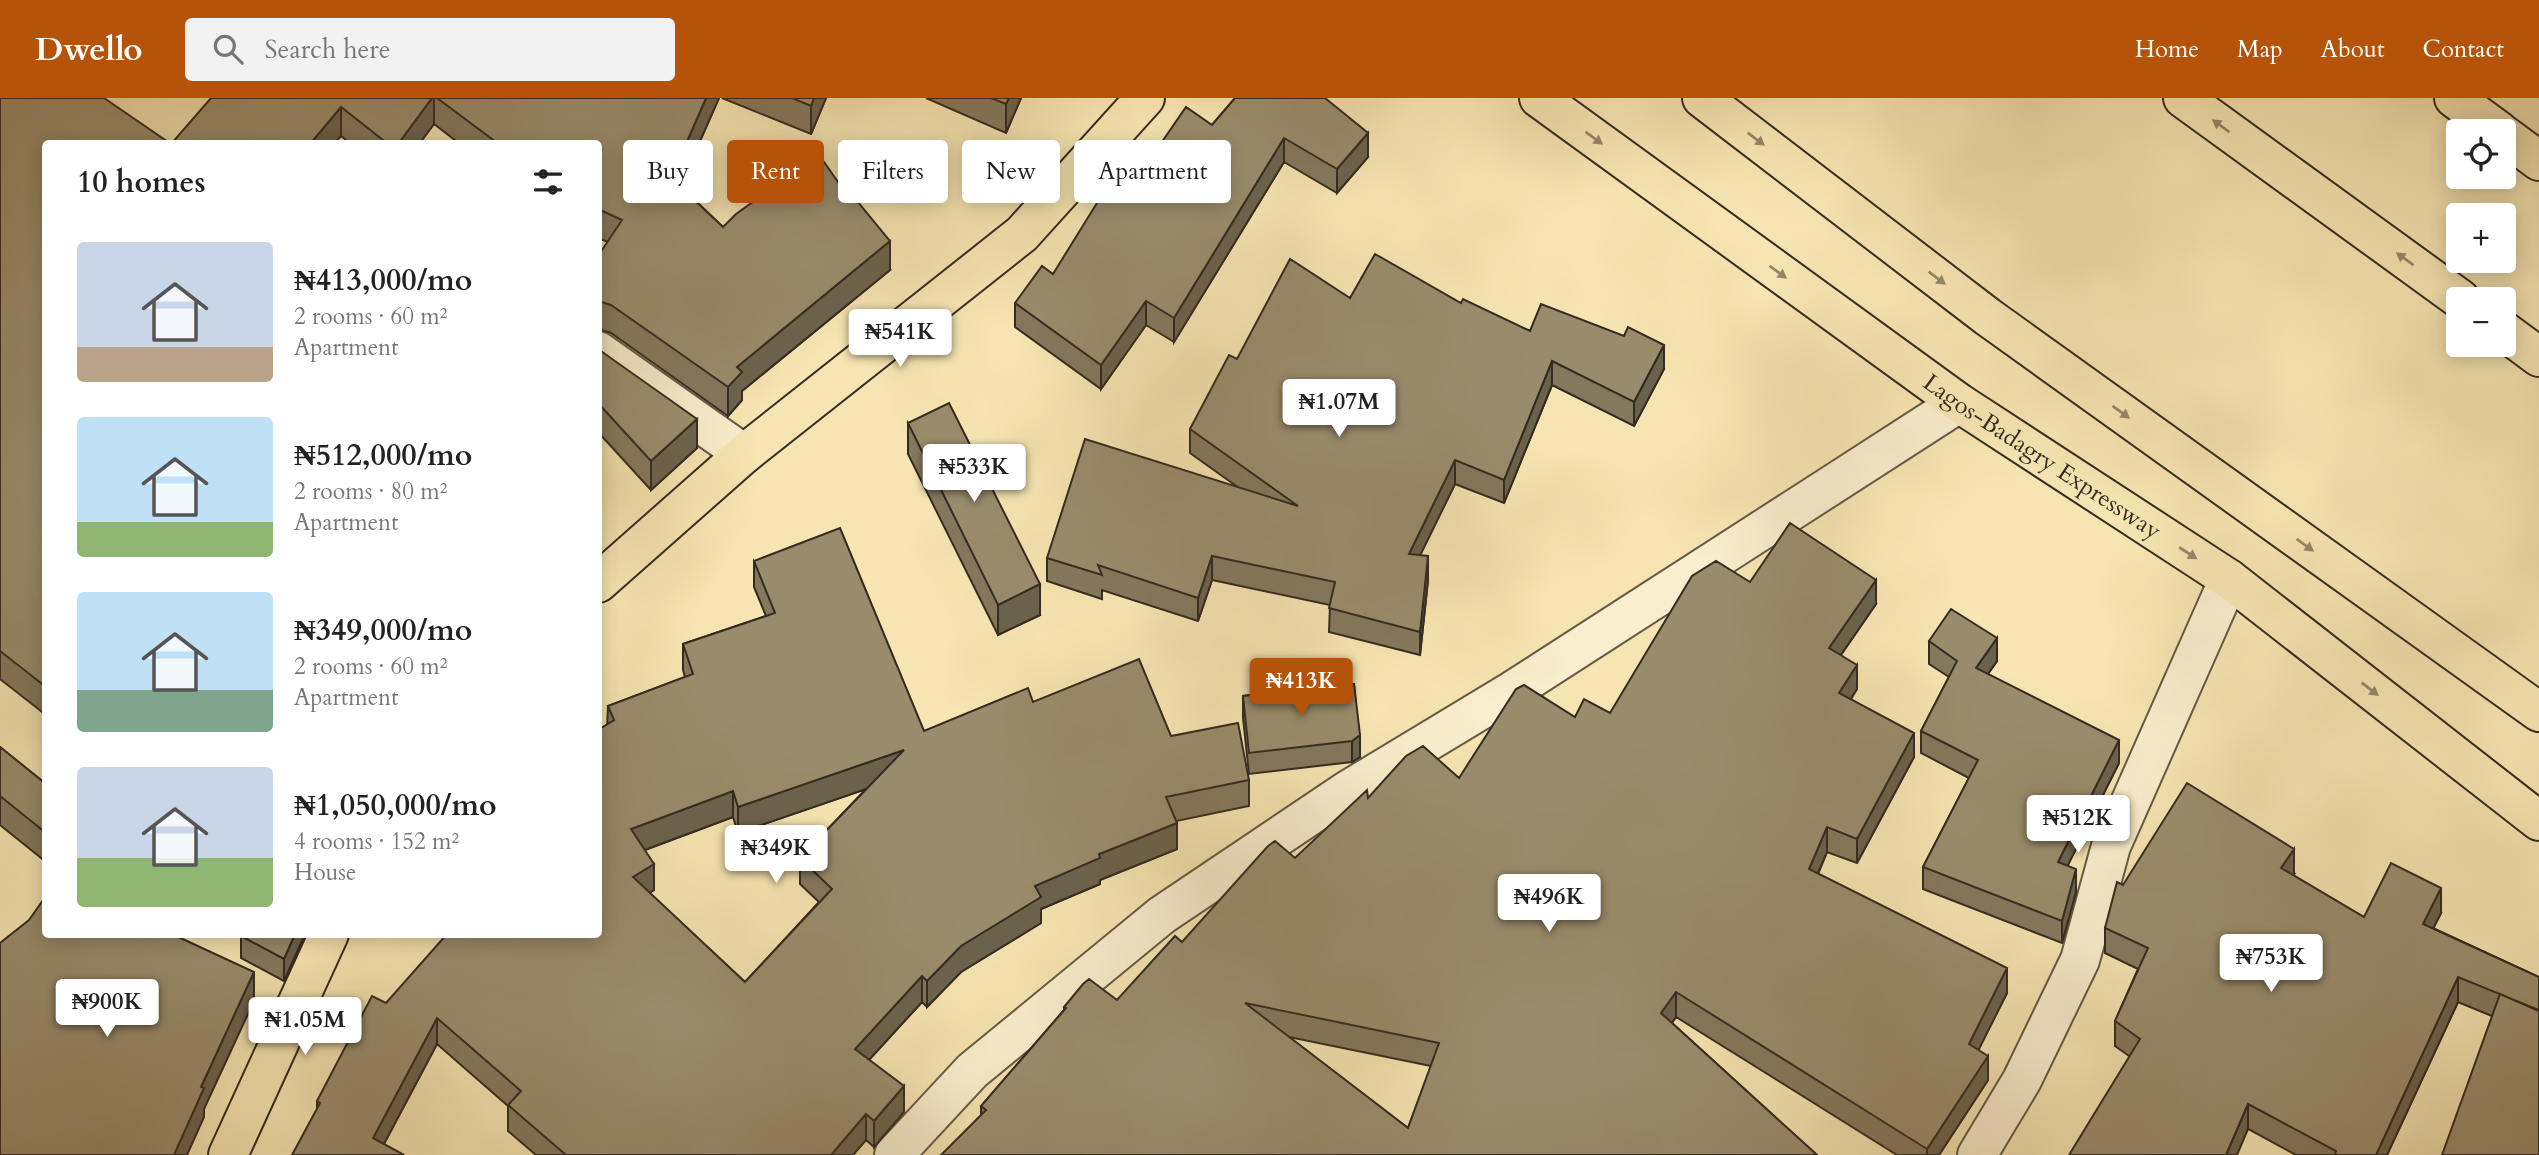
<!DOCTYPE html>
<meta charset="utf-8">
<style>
body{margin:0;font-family:Cardo,serif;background:#f2f2f2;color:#222;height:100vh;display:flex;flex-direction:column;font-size:26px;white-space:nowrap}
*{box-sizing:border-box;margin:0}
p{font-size:23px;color:#767676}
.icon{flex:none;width:38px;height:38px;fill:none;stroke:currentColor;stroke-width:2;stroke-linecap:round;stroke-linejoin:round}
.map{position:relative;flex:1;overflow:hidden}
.panel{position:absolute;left:42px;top:42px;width:560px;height:798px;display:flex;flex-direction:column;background:#fff;border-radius:7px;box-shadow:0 4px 18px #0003}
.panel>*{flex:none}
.top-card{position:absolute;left:623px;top:42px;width:665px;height:63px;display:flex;gap:14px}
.fabs{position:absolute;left:2446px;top:21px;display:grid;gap:14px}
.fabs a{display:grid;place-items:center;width:70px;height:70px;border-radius:7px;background:#fff;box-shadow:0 4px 18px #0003;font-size:35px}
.price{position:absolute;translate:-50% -60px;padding:0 16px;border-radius:7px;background:#fff;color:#222;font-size:23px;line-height:46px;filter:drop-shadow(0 2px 4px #0008)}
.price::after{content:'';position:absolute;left:50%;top:42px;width:21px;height:16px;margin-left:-10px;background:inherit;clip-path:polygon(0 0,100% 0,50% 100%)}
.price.selected{background:#b45309;color:#fff}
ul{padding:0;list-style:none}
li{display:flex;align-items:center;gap:21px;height:175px;padding:0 35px}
li span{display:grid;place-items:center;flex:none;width:196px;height:140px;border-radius:7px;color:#555}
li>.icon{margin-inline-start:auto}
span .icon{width:84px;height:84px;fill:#fffc;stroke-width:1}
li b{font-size:30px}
h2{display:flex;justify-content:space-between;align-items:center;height:84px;padding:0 35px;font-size:30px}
.pill{padding:0 24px;border-radius:7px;background:#fff;box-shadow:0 4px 18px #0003;font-size:24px;line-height:63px}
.pill.selected{background:#b45309;color:#fff}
header{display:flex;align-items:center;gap:42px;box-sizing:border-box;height:98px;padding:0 35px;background:#b45309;color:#fff}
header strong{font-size:33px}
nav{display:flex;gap:38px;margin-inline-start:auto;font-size:24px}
.search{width:490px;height:63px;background:#f2f2f2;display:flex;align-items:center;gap:18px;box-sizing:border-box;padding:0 24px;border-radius:7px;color:#767676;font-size:26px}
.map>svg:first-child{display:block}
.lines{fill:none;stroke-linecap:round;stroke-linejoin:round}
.minor-casing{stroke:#645a44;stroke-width:42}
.major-casing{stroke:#342b20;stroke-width:42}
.highway-casing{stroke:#342b20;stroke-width:42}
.minor{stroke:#f9eecd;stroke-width:38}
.major{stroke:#f6e5b2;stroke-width:38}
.highway{stroke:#f6e5b2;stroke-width:38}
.wall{fill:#84785d;stroke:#342b20;stroke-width:2;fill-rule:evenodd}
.shaded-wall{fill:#6b624c;stroke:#342b20;stroke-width:2}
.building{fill:#998c6c;stroke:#342b20;stroke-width:2;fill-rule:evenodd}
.oneway{fill:#958869}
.labels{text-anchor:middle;stroke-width:5;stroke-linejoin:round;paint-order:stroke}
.street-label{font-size:24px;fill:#342b20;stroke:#f9eecd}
</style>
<header>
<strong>Dwello</strong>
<div class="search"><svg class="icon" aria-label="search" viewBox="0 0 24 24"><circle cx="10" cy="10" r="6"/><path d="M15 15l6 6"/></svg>Search here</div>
<nav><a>Home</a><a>Map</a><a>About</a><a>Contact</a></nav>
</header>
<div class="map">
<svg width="2539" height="1057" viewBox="0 0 2539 1057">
<rect width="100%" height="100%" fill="#f6e5b2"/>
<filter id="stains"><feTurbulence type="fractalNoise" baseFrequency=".00286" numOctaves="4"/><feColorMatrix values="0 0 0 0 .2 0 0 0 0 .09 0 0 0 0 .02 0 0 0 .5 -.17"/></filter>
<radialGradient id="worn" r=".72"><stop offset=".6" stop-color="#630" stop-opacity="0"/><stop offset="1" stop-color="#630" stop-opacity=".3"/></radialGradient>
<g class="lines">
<g class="minor-casing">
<path id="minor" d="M598,253L744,356
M894,1057L972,973L1162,817L1348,692L1512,593L1959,305
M1977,1057L2022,982L2080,862L2111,748L2229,481"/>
</g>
<g class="major-casing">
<g id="major">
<path id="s1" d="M1539,0L1959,305L2229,481L2539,723"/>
<path d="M2454,0L2499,33"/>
<path d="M2504,37L2539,63"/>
<path d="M598,485L744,356L1022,136L1145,0"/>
<path d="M228,1057L329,836"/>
</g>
</g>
<g class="highway-casing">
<path id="highway" d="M1702,0L1988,219L2539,614
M2183,0L2460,201
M2504,233L2539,259"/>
</g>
<use href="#minor" class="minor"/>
<use href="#major" class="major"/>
<use href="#highway" class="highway"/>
</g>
<path class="wall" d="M0,0L46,46V617L0,581Z
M211,0H719L680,88L723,129L890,172L742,293V302L728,318L611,235L598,231V158L608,144L598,140V46H460L434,26L419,46H351L341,38Z
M722,0H826L811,36Z
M926,0H1021L1006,35Z
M1235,0L1368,59L1337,95L1284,64L1174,244L1146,227L1101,291L1015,229V205L1053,176L1122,102L1212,27Z
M1350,200L1461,205L1530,233L1664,271L1634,328L1552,287L1504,405L1455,386L1420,457L1428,482L1420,557L1329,534L1330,507L1212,482L1198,523L1102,492V501L1047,483V460L1239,390L1190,355V331L1237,261Z
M598,251L697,350L651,392L598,334Z
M908,325L1040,517L998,537L908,356Z
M754,463L924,633L1033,604L1171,638L1249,682V708L1176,723L1177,751L1100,782V786L1041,811V825L961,874L927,909L922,904L869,962L904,1014L874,1049L866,1042L853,1057H536L508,1033V1008L437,946L384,1046L317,1010V1003L386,905L598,836L608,608L685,579L683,572V546L766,518L754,489ZM866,691L800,760V786L819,804L745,884L649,795L654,792L645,752L733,719L738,735Z
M1750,484L1876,506L1841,557L1857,591L1851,601L1914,659L1857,765L1827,754L1818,776L2007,895L1978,952L1988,982L1939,1057H1897L1676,919L1672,925L1817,1057L981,1017V1008L1064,912V909L1117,902L1182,844L1295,760L1368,700L1459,680L1575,619L1610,615ZM1289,939L1431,968L1408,1030Z
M1929,543L1997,563L1988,576L2119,665L2067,768L2076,794L2062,845L1923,791V769L1969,680L1921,655V633L1949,579L1929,566Z
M1354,586L1360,659L1352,664L1249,676L1243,620V598Z
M0,649L46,686V764L0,727Z
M2294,776L2293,777L2364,819L2441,815L2433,830L2539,879L2492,918L2458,904L2387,1057H2296L2248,1031L2129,958L2115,948V923L2138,871L2105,855V830L2123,787Z
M242,836H305L284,883L241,860V838Z"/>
<path class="shaded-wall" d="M432,0H434V26L419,46H398Z
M706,0H719L671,109V80Z
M814,0H826L811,36V8Z
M1009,0H1021L1006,35V6Z
M341,9V38L334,46H310Z
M1368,35V59L1337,95V71Z
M1284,40V64L1174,244V220Z
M890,143V172L742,293V302L728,318V289L737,269Z
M1146,203V227L1101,291V267Z
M1664,247V271L1634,328V304Z
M1552,263V287L1504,405V382Z
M697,321V350L651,392V363Z
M1455,362V386L1409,480V456Z
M1212,458V482L1198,523V500Z
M1428,458V482L1420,557V534Z
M1876,482V506L1829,574V550Z
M1040,486V517L998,537V507Z
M1997,540V563L1976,593V570Z
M1857,567V591L1839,619V595Z
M1914,635V659L1857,765V741Z
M1360,637V659L1352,664V643Z
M2119,642V665L2058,787V764Z
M904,652V678L738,735V709Z
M733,693V719L631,757V731Z
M1177,725V751L1100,782V786L1041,811V825L961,874L927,909V883L961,848L1035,788L1099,756Z
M1827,729V754L1809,796V771Z
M2294,751V776L2281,796V770Z
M654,766V792L633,805V779Z
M2076,771V794L2062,845V823Z
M2441,790V815L2423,851V826Z
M295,836H305L284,883V861Z
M2007,870V895L1969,971V946Z
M254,874V903L204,1011V1019L187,1057H174L201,989Z
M922,878V904L855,977V951Z
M2458,879V904L2387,1057H2376Z
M1676,894V919L1661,939V915Z
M437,920V946L378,1057L373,1040Z
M1988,958V982L1939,1057H1927V1051Z
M904,988V1014L874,1049V1023Z
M2248,1006V1031L2237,1057H2226Z
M866,1016V1042L853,1057H831Z"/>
<path class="building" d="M0,0H104L171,46H46V589L0,553Z
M211,0H432L398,46H388L341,9L310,46H171Z
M437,0H706L671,80L723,129L736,116L819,57L850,101L853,98L890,143L737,269L742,274L728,289L611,207L598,203V158L622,122L598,111V46H495L496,44Z
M792,0H814L811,8Z
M991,0H1009L1006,6Z
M1235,0H1325L1368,35L1337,71L1284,40L1174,220L1146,203L1101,267L1015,205L1042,168L1053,176L1105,92L1122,102L1186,9L1212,27Z
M1375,156L1461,205L1463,201L1530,233L1541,206L1624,238L1628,229L1664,247L1634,304L1552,263L1504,382L1455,362L1409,456L1428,458L1420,534L1329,510L1335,484L1212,458L1198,500L1098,467L1102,477L1047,460L1085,341L1298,408L1190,331L1229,257L1237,261L1290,161L1350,200Z
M598,251L697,321L651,363L598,305Z
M949,305L1040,486L998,507L908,325Z
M1790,425L1876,482L1829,550L1857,567L1839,595L1914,635L1857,741L1827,729L1809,771L2007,870L1969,946L1988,958L1927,1051L1676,894L1661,915L1817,1057H941L986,1012L981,1008L1066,910L1064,909L1083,886L1089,881L1117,902L1175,838L1182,844L1268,748L1275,743L1295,760L1367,692L1368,700L1406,658L1423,648L1459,680L1516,591L1524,587L1575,619L1584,601L1610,615L1692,478L1716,463L1750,484ZM1245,905L1439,945L1408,1030Z
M840,430L924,633L1028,590L1033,604L1139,561L1171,638L1238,625L1249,682L1166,699L1177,725L1099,756L1100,760L1035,788L1041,799L961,848L927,883L922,878L855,951L904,988L874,1023L866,1016L831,1057H566L508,1007L521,993L437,920L373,1040L404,1057H292L320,1005L317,1003L372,898L386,905L447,836H598V632L614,622L608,608L693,576L683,546L775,515L754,463ZM904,652L800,760L832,791L745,884L633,779L654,766L631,731L733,693L738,709Z
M1951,511L1997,540L1976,570L2119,642L2058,764L2076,771L2062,823L1923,769L1978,662L1921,633L1957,563L1929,543Z
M1354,586L1360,637L1352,643L1249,655L1243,598Z
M0,649L46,686V735L0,698Z
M2187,685L2294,751L2281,770L2364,819L2391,765L2441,790L2423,826L2539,879V912L2458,879L2376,1057H2335L2336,1053L2248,1006L2226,1057H2069L2140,941L2115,923L2148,850L2105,830L2117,784L2123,787Z
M46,798V836H172L254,874L201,989L204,990L174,1057H0V845L29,822Z
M242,836H295L284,861L241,838Z
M2500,896L2539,913V1057H2442Z"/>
<defs><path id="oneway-solid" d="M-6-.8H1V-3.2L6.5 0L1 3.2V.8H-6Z" transform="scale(1.75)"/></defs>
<g class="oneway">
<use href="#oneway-solid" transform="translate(2221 28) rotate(-144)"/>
<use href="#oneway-solid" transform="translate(1594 40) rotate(36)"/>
<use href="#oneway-solid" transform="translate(1756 41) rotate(37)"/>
<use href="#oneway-solid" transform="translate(2405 161) rotate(-144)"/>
<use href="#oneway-solid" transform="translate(1778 174) rotate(36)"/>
<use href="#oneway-solid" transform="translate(1937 180) rotate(37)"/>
<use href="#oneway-solid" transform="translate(2121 314) rotate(36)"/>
<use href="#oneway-solid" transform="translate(2305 447) rotate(36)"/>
<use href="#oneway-solid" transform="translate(2188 455) rotate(33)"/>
<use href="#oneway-solid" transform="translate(2370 591) rotate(38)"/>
</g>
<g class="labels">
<g class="street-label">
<text dy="8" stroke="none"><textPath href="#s1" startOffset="618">Lagos-Badagry Expressway</textPath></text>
</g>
</g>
<rect width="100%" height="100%" filter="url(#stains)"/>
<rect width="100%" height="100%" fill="url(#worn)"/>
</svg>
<div class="fabs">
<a><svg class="icon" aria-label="locate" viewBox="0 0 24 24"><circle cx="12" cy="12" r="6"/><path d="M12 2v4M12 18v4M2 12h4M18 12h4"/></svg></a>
<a>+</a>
<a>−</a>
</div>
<b class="price" style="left:900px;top:271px">₦541K</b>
<b class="price" style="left:1339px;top:341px">₦1.07M</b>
<b class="price" style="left:974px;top:406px">₦533K</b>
<b class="price selected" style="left:1301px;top:620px">₦413K</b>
<b class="price" style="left:2078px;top:757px">₦512K</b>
<b class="price" style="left:776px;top:787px">₦349K</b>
<b class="price" style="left:1549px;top:836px">₦496K</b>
<b class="price" style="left:2271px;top:896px">₦753K</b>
<b class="price" style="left:107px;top:941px">₦900K</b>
<b class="price" style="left:305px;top:959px">₦1.05M</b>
<div class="top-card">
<a class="pill">Buy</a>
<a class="pill selected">Rent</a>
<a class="pill">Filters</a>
<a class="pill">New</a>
<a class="pill">Apartment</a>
</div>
<section class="panel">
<h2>10 homes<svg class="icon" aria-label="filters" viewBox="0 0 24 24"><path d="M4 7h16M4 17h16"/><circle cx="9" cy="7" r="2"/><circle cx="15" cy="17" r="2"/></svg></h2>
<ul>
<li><span style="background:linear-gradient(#c9d6e8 75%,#b9a48a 0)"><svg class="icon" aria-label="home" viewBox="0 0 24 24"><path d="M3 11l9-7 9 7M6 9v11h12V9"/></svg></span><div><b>₦413,000/mo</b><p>2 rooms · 60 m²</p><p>Apartment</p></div></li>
<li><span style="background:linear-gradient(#bfe0f5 75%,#8fb573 0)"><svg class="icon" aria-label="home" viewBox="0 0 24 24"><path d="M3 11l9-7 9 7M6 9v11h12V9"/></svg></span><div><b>₦512,000/mo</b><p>2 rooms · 80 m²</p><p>Apartment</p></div></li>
<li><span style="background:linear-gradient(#bfe0f5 70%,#7fa58c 0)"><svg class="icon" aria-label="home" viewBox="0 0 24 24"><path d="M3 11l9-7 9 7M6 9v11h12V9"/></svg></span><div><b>₦349,000/mo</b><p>2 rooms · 60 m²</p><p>Apartment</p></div></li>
<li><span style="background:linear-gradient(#c9d6e8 65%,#8fb573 0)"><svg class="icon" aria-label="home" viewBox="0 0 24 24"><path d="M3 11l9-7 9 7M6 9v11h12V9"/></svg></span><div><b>₦1,050,000/mo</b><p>4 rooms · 152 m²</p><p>House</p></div></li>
</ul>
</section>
</div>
